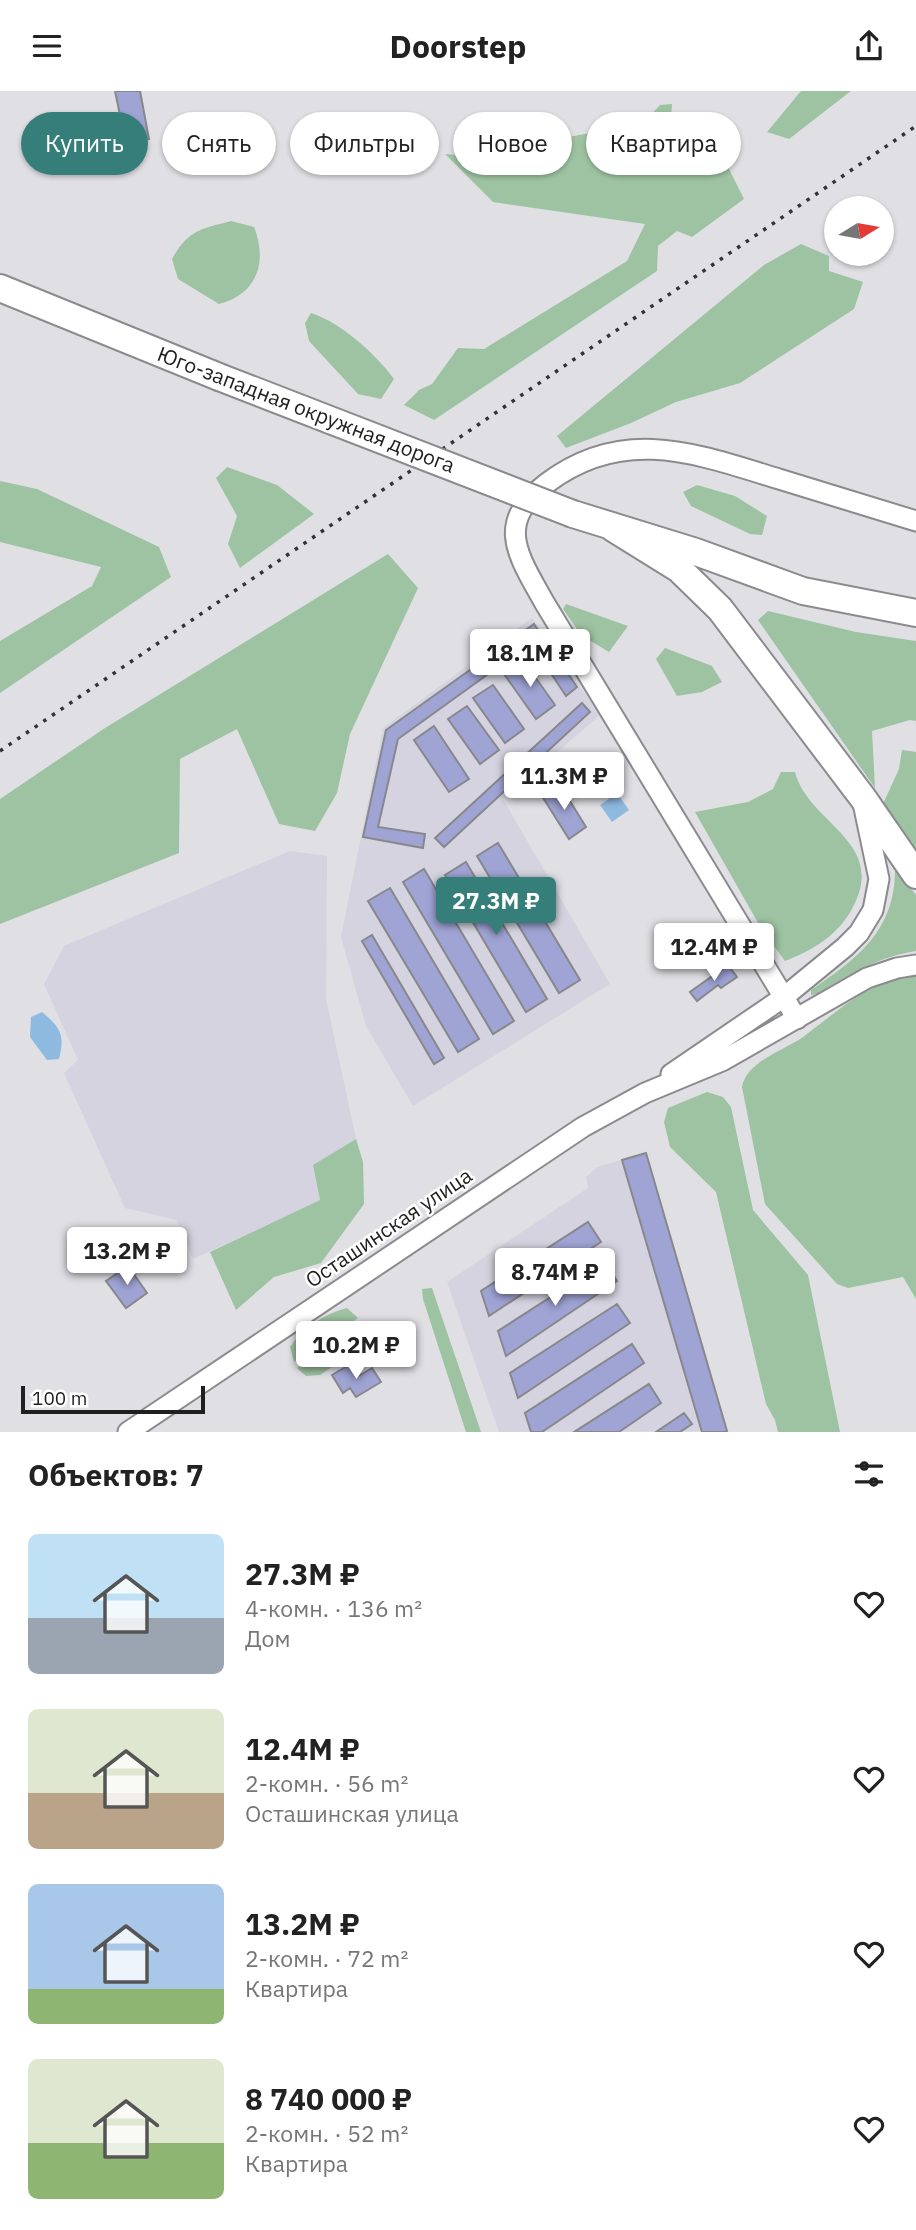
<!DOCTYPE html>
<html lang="ru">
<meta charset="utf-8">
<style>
body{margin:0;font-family:"IBM Plex Sans",sans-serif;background:#f2f2f2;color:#222;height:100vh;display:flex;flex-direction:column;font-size:26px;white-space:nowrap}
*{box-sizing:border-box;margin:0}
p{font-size:23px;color:#767676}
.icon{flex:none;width:38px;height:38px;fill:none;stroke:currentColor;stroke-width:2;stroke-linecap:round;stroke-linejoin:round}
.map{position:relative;height:1341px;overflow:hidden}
.panel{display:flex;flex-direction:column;background:#fff;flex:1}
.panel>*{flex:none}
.guide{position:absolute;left:21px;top:21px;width:875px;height:63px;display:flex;gap:14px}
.needle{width:46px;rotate:79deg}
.fabs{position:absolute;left:824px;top:105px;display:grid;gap:14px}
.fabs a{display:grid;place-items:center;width:70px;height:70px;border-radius:50%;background:#fff;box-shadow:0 2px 5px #0004;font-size:35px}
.scale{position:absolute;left:21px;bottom:18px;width:184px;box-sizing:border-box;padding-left:7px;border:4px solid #1f1f20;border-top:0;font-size:19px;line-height:24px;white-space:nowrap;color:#1f1f20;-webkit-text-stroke:5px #fff;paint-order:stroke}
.price{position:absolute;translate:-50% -60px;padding:0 16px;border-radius:7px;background:#fff;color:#222;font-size:23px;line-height:46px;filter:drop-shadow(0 2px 4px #0008)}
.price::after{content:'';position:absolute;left:50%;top:42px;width:21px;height:16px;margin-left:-10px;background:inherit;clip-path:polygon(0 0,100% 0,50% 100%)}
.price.current{background:#367e79;color:#fff}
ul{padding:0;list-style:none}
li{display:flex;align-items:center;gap:21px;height:175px;padding:0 28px}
li span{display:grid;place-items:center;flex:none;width:196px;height:140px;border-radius:10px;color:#555}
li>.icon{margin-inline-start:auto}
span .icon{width:84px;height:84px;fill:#fffc;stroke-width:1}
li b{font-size:30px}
h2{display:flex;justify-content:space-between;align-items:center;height:84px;padding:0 28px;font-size:30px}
.tag{padding:0 24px;border-radius:32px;background:#fff;box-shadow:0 2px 5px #0004;font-size:24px;line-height:63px}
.tag.current{background:#367e79;color:#fff}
header{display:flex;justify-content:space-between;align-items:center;height:91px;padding:0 28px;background:#fff;font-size:32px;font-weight:800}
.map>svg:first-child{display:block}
.built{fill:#d4d3df}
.green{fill:#9ec3a2}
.water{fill:#8fbae0}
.building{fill:#a0a4d5;stroke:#87888c;stroke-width:2}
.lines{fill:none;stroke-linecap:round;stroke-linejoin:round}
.secondary-casing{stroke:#8b8b8f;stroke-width:23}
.highway-casing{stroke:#8b8b8f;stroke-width:30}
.secondary{stroke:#fff;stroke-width:19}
.highway{stroke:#fff;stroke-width:26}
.rail{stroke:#333335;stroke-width:3.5;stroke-dasharray:3.5 7;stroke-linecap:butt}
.highway-bridge-casing{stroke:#8b8b8f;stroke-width:30;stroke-linecap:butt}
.highway-bridge{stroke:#fff;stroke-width:26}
.labels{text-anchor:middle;stroke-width:5;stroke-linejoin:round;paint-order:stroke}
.street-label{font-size:21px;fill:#1f1f20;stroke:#fff}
</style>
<header><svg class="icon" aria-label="menu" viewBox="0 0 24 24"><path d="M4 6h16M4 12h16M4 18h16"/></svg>Doorstep<svg class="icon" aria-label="share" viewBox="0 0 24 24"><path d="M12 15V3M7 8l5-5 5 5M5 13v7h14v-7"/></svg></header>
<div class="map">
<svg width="916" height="1341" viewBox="0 0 916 1341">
<rect width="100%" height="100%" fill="#dfdfe4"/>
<path class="built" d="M532,527L600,624L503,708L610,893L413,1015L366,935L341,846L383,637Z
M290,760L327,765L326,908L356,1048L313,1074L320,1109L193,1168L177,1129L125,1117L64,982L78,969L44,893L64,855Z
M646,1062L727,1340L499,1341L447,1191L588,1097L586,1086L597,1076Z"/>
<path class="green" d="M801,0H851L789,48L767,41Z
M672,13L670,39L721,62L744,108L692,146L677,140L658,155L657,180L434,329L404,314L419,299L432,293L458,257L484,258L627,170L645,133L493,111L445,63L469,65L643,32L660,14Z
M231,130L254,136C268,171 257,203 219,213L178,188L172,168C188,139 201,138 231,130Z
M801,153L829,165V180L863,191L854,218L740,292L676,311L631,332L566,357L557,345L764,174Z
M311,222C340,231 376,263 394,288L381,308L358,303L309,250L305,232Z
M227,376L277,394L314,423L240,477L228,453L237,425L216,387Z
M0,390L37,398L159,456L171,486L0,602V550L92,495L101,476L0,451Z
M697,394L735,405L767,425L762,444L750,443L691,415L683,401Z
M388,463L418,497L350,643L337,702L315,740L279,733L237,638L180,668L179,762L0,833V708L105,637Z
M566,513L628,535L609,561L581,544L563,518Z
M768,520L856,541L916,550V630L910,629L872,640L875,697L758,529Z
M665,557L712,575L722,591L702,601L677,605L656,568Z
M902,659L916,661V762L883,713L899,678Z
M781,681H795C809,734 889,750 852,818C837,845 813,859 785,870L761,837L695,721L748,711L773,698Z
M895,776L916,804V860C878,866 850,883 817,903L811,904V899C858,867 896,839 895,776Z
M916,884V1208L903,1186L848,1197L837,1193L765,1113L742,996C747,970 783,960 803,946C838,920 870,889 916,884Z
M707,1001L723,1006L731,1016L753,1119L808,1184L840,1341H778L775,1329L766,1313L716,1101L670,1056L664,1031L668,1017Z
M356,1048L363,1071L364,1113L321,1172L274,1186L236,1219L210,1161L320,1109L313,1074Z
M432,1197L481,1341H466L423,1208L422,1198Z
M347,1217L358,1227L294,1271L290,1256C304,1236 324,1223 347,1217Z
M361,1232L367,1242L366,1253L320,1284L306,1285L297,1277Z"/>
<path class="water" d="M617,702L629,719L612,731L600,714Z
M42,921C61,937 65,944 59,968L47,969L30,946L31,926Z"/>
<path class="building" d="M115,0H140L149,48L126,53Z
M534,533L577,596L566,605L531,552L398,648L378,736L425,743L423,757L363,746L386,639Z
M523,569L555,614L536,628L504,583Z
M493,594L524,638L505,652L473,607Z
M582,612L590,621L444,756L435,747Z
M467,615L499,659L480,673L448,628Z
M434,635L469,688L449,701L414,649Z
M560,694L586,736L569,748L542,705Z
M498,752L580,889L559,902L477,765Z
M466,771L547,908L526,921L445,784Z
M424,778L514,930L493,943L403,791Z
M390,797L479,948L458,961L368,810Z
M372,844L444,967L434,973L362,850Z
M728,874L737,886L721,897L718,894L697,910L690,901Z
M646,1062L727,1340L723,1341H702L622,1069Z
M588,1131L601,1151L489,1225L481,1200Z
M605,1171L617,1190L506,1265L498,1240Z
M128,1175L147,1202L126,1217L106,1190Z
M617,1213L630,1232L518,1307L510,1282Z
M632,1253L644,1272L542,1341H531L525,1322Z
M349,1274L357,1286L372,1277L381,1291L356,1306L350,1297L343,1302L332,1284Z
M649,1293L661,1312L619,1341H574Z
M684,1322L692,1333L680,1341H656Z"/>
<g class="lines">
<g class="secondary-casing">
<path id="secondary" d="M797,928L544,511C518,464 494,432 547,392C624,334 697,363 779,388C825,402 870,416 916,430
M671,983L784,906L845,856L859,842L873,819L879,788L863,712
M128,1341L583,1036L645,1002L722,970L867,887L897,877L916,874"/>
</g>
<g class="highway-casing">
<path id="highway" d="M0,197L219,286
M573,423L696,461L803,500L916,522
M613,437L679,478L720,518L863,707L916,784"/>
</g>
<use href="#secondary" class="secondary"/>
<use href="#highway" class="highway"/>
<path class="rail" d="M0,660L916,35"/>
<g class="highway-bridge-casing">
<path id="highway-bridge" d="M219,286L573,423"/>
</g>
<use href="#highway-bridge" class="highway-bridge"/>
</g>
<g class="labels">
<g class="street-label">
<text transform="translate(306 319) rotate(21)" y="7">Юго-западная окружная дорога</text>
<text transform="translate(389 1137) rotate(-34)" y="7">Осташинская улица</text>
</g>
</g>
</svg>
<div class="fabs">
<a><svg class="needle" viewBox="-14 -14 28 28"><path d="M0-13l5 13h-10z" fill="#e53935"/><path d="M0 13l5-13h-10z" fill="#767676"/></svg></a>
</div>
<div class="scale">100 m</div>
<b class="price" style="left:530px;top:598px">18.1M ₽</b>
<b class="price" style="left:564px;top:721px">11.3M ₽</b>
<b class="price current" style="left:496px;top:846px">27.3M ₽</b>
<b class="price" style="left:714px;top:892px">12.4M ₽</b>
<b class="price" style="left:127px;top:1196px">13.2M ₽</b>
<b class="price" style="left:555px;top:1217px">8.74M ₽</b>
<b class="price" style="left:356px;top:1290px">10.2M ₽</b>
<div class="guide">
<a class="tag current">Купить</a>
<a class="tag">Снять</a>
<a class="tag">Фильтры</a>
<a class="tag">Новое</a>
<a class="tag">Квартира</a>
</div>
</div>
<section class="panel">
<h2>Объектов: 7<svg class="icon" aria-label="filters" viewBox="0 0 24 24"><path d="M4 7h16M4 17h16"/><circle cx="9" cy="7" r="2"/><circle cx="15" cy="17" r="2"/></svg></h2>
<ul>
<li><span style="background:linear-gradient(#bfe0f5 60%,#9aa5b1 0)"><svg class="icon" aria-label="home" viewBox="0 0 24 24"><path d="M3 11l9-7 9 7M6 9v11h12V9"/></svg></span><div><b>27.3M ₽</b><p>4-комн. · 136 m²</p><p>Дом</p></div><svg class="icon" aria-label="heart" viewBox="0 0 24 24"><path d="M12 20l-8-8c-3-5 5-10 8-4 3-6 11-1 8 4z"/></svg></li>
<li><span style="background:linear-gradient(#dfe7d0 60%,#b9a48a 0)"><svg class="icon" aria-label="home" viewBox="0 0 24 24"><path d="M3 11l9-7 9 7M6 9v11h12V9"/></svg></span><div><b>12.4M ₽</b><p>2-комн. · 56 m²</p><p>Осташинская улица</p></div><svg class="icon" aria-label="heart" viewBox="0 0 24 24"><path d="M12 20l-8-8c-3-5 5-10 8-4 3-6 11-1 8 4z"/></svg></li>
<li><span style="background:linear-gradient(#a9c7e8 75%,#8fb573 0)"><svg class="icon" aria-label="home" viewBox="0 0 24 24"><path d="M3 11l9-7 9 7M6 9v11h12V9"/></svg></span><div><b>13.2M ₽</b><p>2-комн. · 72 m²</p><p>Квартира</p></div><svg class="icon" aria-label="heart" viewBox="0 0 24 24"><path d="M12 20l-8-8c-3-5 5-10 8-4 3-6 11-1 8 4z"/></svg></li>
<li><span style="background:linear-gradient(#dfe7d0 60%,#8fb573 0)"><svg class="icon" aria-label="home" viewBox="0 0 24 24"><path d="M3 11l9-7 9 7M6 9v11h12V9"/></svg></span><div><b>8 740 000 ₽</b><p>2-комн. · 52 m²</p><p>Квартира</p></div><svg class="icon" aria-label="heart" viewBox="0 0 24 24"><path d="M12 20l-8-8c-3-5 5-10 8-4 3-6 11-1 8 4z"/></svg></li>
</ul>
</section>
